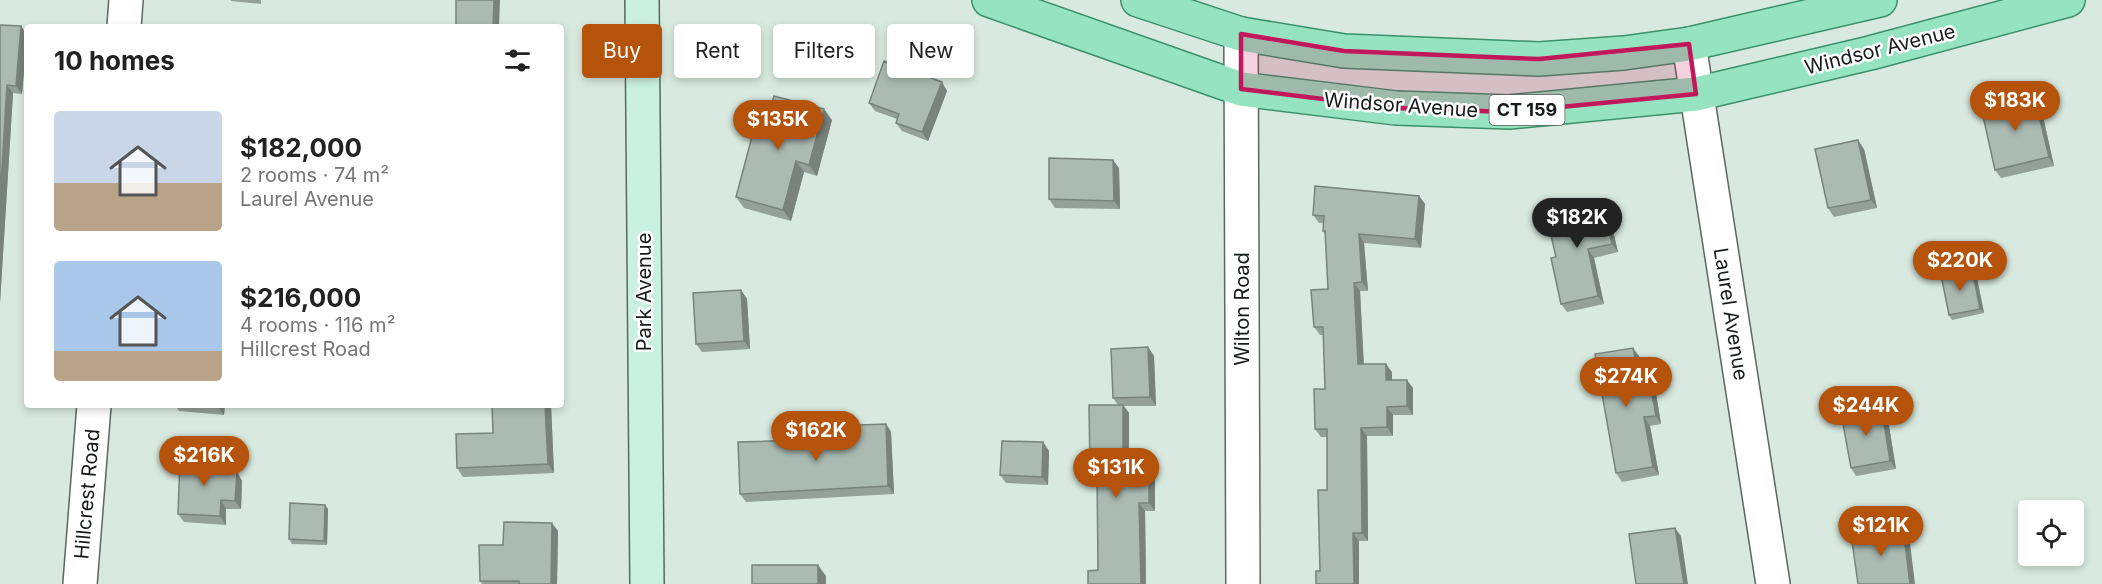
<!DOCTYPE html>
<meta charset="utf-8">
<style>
body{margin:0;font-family:Inter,sans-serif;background:#f6f6f6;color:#222;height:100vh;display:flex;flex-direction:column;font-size:22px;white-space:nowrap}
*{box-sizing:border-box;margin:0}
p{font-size:20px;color:#767676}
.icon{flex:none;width:33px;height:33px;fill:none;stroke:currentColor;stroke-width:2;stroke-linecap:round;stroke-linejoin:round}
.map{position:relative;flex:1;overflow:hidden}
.details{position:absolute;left:24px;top:24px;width:540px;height:384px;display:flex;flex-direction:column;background:#fff;border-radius:6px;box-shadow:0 3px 9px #0003}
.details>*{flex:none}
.guide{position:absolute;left:582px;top:24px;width:570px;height:54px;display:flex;gap:12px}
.buttons{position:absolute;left:2018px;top:500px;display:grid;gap:12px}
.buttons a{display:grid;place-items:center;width:66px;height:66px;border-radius:6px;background:#fff;box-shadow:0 3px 9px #0003;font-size:30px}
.price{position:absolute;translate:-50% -51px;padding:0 14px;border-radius:21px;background:#b45309;color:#fff;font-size:20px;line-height:39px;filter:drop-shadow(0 2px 3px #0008)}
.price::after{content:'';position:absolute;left:50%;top:36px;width:18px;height:14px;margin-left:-9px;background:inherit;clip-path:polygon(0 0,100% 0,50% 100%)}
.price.active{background:#222;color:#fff}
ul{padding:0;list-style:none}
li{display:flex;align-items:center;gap:18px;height:150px;padding:0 30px}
li span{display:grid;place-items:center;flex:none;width:168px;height:120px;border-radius:6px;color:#555}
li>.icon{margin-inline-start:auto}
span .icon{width:72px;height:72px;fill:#fffc;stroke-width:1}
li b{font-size:26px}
h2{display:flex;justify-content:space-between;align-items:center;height:72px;padding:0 30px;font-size:26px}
.tag{padding:0 21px;border-radius:6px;background:#fff;box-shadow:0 3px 9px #0003;font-size:21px;line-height:54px}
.tag.active{background:#b45309;color:#fff}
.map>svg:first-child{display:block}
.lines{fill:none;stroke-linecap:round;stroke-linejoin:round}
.minor-casing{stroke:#5a6860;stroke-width:36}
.secondary-casing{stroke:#5a6860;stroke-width:36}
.primary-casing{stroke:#3a916a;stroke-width:36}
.minor{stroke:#fff;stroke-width:33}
.secondary{stroke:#caf1e0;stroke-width:33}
.primary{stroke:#95e3c0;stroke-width:33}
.wall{fill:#93a199}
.shaded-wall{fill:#78837d}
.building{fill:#abbbb2;stroke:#78837d;stroke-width:1.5}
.marked{fill:#c2185b;fill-opacity:0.2;stroke:#c2185b;stroke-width:4.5;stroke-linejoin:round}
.labels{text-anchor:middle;stroke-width:5;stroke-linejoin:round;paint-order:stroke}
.shield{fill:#fff;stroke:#5c5f5d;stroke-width:1.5}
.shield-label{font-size:18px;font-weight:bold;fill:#161b18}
.street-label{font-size:20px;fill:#161b18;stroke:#fff}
</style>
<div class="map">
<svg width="2102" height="584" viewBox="0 0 2102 584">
<rect width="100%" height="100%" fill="#d8e9df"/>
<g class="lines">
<g class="minor-casing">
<path id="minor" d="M124,27L126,0
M1241,34L1243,584
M1689,44L1773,584
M80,584L94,405"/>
</g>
<g class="secondary-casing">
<path id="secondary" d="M642,0L647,584"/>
</g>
<g class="primary-casing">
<path id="primary" d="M989,0L1241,89L1396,108L1509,112L1696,94L1870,53L2068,0
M1138,0L1241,34L1344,51L1539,59L1624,53L1689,44L1880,0"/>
</g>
<use href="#minor" class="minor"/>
<use href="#secondary" class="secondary"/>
<use href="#primary" class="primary"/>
</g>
<path class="wall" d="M231,0H261V4L231,1Z
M0,25L21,26L27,35L22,94L13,93L0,303Z
M947,91L928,141L902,131L896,123L897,119L875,111L869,103Z
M2040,103L2054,166L2001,178L1995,170Z
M769,113L832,120L817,176L804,172L791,221L744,208L736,197Z
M1864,149L1877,208L1834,217L1828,208Z
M1119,168L1120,209L1055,208L1049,199Z
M1419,196L1425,204L1421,248L1364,243L1368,291H1360L1364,364L1392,372V380L1413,388V415H1393V436H1367L1368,541H1359L1320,571L1327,490V437H1321L1315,429L1325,389L1324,335H1320L1314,327L1328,289L1326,235L1323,231V223H1319L1313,215Z
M1602,201L1608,209L1618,252L1594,258L1604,304L1567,312L1561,304L1556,257Z
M1972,269L1976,273L1984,313L1952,320L1949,315Z
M741,290L747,299L750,349L702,352L696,344Z
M1148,347L1154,356L1156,406H1124L1129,413V462H1149L1155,470V511H1145L1146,584H1088L1098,570L1097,478H1095L1090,470L1118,405L1113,398Z
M1639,356L1641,368L1653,375L1661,424L1650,426L1659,475L1622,482L1616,473Z
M175,405H225L224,415L179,411Z
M551,405L554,473L463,477L457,468L493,433Z
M1887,414L1896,469L1856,476L1851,468Z
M886,424L891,432L894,494L746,502L740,494L831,439Z
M1043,442L1049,451L1048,485L1006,483L1000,475Z
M228,470V472H237L242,481L241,509H226V525L184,522L178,514Z
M325,505L328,509L327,545L292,544L289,539Z
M558,531L557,584H482L480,581L503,545Z"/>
<path class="shaded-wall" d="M494,0H500L499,27H493Z
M21,26L27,35L22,94L16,86Z
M942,82L947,91L928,141L922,132Z
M7,85L13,93L0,303V201Z
M2034,95L2040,103L2054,166L2049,157Z
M824,109L832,120L817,176L809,165Z
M1858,140L1864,149L1877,208L1871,200Z
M1113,160L1119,168L1120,209L1114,201Z
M796,161L804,172L791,221L783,210Z
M1419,196L1425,204L1421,248L1415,239Z
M1602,201L1608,209L1618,252L1612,244Z
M1359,234L1364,243L1368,291L1362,282Z
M1588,249L1594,258L1604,304L1598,296Z
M1972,269L1976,273L1984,313L1980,309Z
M1354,283L1360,291L1364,373L1358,364Z
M741,290L747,299L750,349L744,341Z
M1148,347L1154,356L1156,406L1150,397Z
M1633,348L1639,356L1643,377L1637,368Z
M1386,364L1392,372V389L1386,380Z
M1647,367L1653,375L1661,424L1656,416Z
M1407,380L1413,388V415L1407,406Z
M218,405H225L224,415L218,407Z
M545,405H551L554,473L548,464Z
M1123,405L1129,413V470L1123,462Z
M1881,405L1887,414L1896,469L1890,461Z
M1387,407L1393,415V436L1387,427Z
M1644,417L1650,426L1659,475L1653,467Z
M886,424L891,432L894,494L888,486Z
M1361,428L1367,436L1368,541L1362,533Z
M1043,442L1049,451L1048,485L1042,477Z
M222,461L228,470V480L222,472Z
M1149,462L1155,470V511L1149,503Z
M237,472L242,481L241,509L235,501Z
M221,500L226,509V525L220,516Z
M1139,503L1145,511L1146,584H1141Z
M325,505L328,509L327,545L324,541Z
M552,523L558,531L557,584H551Z
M1903,527L1909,535L1915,584H1910Z
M1675,528L1681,536L1688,584H1684Z
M1353,533L1359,541V584H1354Z
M818,565L826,576V584H818Z"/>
<path class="building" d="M456,0H494L493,27H456Z
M0,25L21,26L16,86L7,85L0,201Z
M884,61L942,82L922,132L896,123L899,114L869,103Z
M2034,95L2049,157L1995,170L1981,107Z
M774,96L824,109L809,165L796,161L783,210L736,197L759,110L769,113Z
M1858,140L1871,200L1828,208L1815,149Z
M1049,158L1113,160L1114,201L1049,199Z
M1315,186L1419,196L1415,239L1359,234L1362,282L1354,283L1358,364H1386V380H1407V406L1387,407V427L1361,428L1362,533H1353L1354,584H1316V571H1320L1318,490H1327V429H1315L1314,389H1325L1323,327H1314L1311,290L1328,289L1325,231H1323L1324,216L1313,215Z
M1602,201L1612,244L1588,249L1598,296L1561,304L1551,258L1556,257L1546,214Z
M1972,269L1980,309L1949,315L1941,275Z
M741,290L744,341L696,344L693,293Z
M1148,347L1150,397L1113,398L1111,349Z
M1633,348L1637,368L1647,367L1656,416L1644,417L1653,467L1616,473L1595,354Z
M197,405H218V407Z
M492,405H545L548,464L457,468L456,434L493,433Z
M1089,405H1123V462H1149V503H1139L1141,584H1088V571L1098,570L1097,470H1090Z
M1881,405L1890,461L1851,468L1841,413Z
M886,424L888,486L740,494L738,442L831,439V426Z
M1002,441L1043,442L1042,477L1000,475Z
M180,459L222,461V472H237L235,501L221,500L220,516L178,514Z
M290,503L325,505L324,541L289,539Z
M504,522L552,523L551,584H519V581H480L479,545H503Z
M1903,527L1910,584H1858L1851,534Z
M1675,528L1684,584H1636L1629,534Z
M752,565H818V584H752Z"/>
<path class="marked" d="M1241,34L1344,51L1539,59L1689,44L1696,94L1509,112L1396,108L1241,89Z"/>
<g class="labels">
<rect class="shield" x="1489.5" y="95" width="75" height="30" rx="4.5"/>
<g class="shield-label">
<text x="1527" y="116">CT 159</text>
</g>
<g class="street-label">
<text transform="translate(1880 49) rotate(-14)" y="7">Windsor Avenue</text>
<text transform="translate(1401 105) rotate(4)" y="7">Windsor Avenue</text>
<text transform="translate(644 292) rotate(-90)" y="7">Park Avenue</text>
<text transform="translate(1242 309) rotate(-90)" y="7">Wilton Road</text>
<text transform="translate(1731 314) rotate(81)" y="7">Laurel Avenue</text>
<text transform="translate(87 494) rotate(-85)" y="7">Hillcrest Road</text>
</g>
</g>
</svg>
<div class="buttons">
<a><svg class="icon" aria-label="locate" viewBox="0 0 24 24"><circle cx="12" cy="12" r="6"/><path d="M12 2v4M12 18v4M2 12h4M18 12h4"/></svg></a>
</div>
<b class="price" style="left:2015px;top:132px">$183K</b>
<b class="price" style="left:778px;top:151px">$135K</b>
<b class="price active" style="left:1577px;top:249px">$182K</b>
<b class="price" style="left:1960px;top:292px">$220K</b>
<b class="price" style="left:1626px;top:408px">$274K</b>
<b class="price" style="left:1866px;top:437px">$244K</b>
<b class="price" style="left:816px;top:462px">$162K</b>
<b class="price" style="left:204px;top:487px">$216K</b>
<b class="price" style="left:1116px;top:499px">$131K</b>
<b class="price" style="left:1881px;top:557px">$121K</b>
<div class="guide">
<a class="tag active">Buy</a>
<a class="tag">Rent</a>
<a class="tag">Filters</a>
<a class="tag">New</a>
</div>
<section class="details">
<h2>10 homes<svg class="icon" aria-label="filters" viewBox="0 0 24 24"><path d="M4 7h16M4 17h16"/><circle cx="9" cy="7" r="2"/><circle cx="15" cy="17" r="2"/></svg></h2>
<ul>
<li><span style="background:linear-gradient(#c9d6e8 60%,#b9a48a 0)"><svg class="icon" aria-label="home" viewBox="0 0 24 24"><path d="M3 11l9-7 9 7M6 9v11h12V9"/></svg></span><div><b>$182,000</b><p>2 rooms · 74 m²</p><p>Laurel Avenue</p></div></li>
<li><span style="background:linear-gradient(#a9c7e8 75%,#b9a48a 0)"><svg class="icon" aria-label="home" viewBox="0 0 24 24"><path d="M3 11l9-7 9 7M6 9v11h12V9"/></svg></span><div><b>$216,000</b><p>4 rooms · 116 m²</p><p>Hillcrest Road</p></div></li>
</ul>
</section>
</div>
